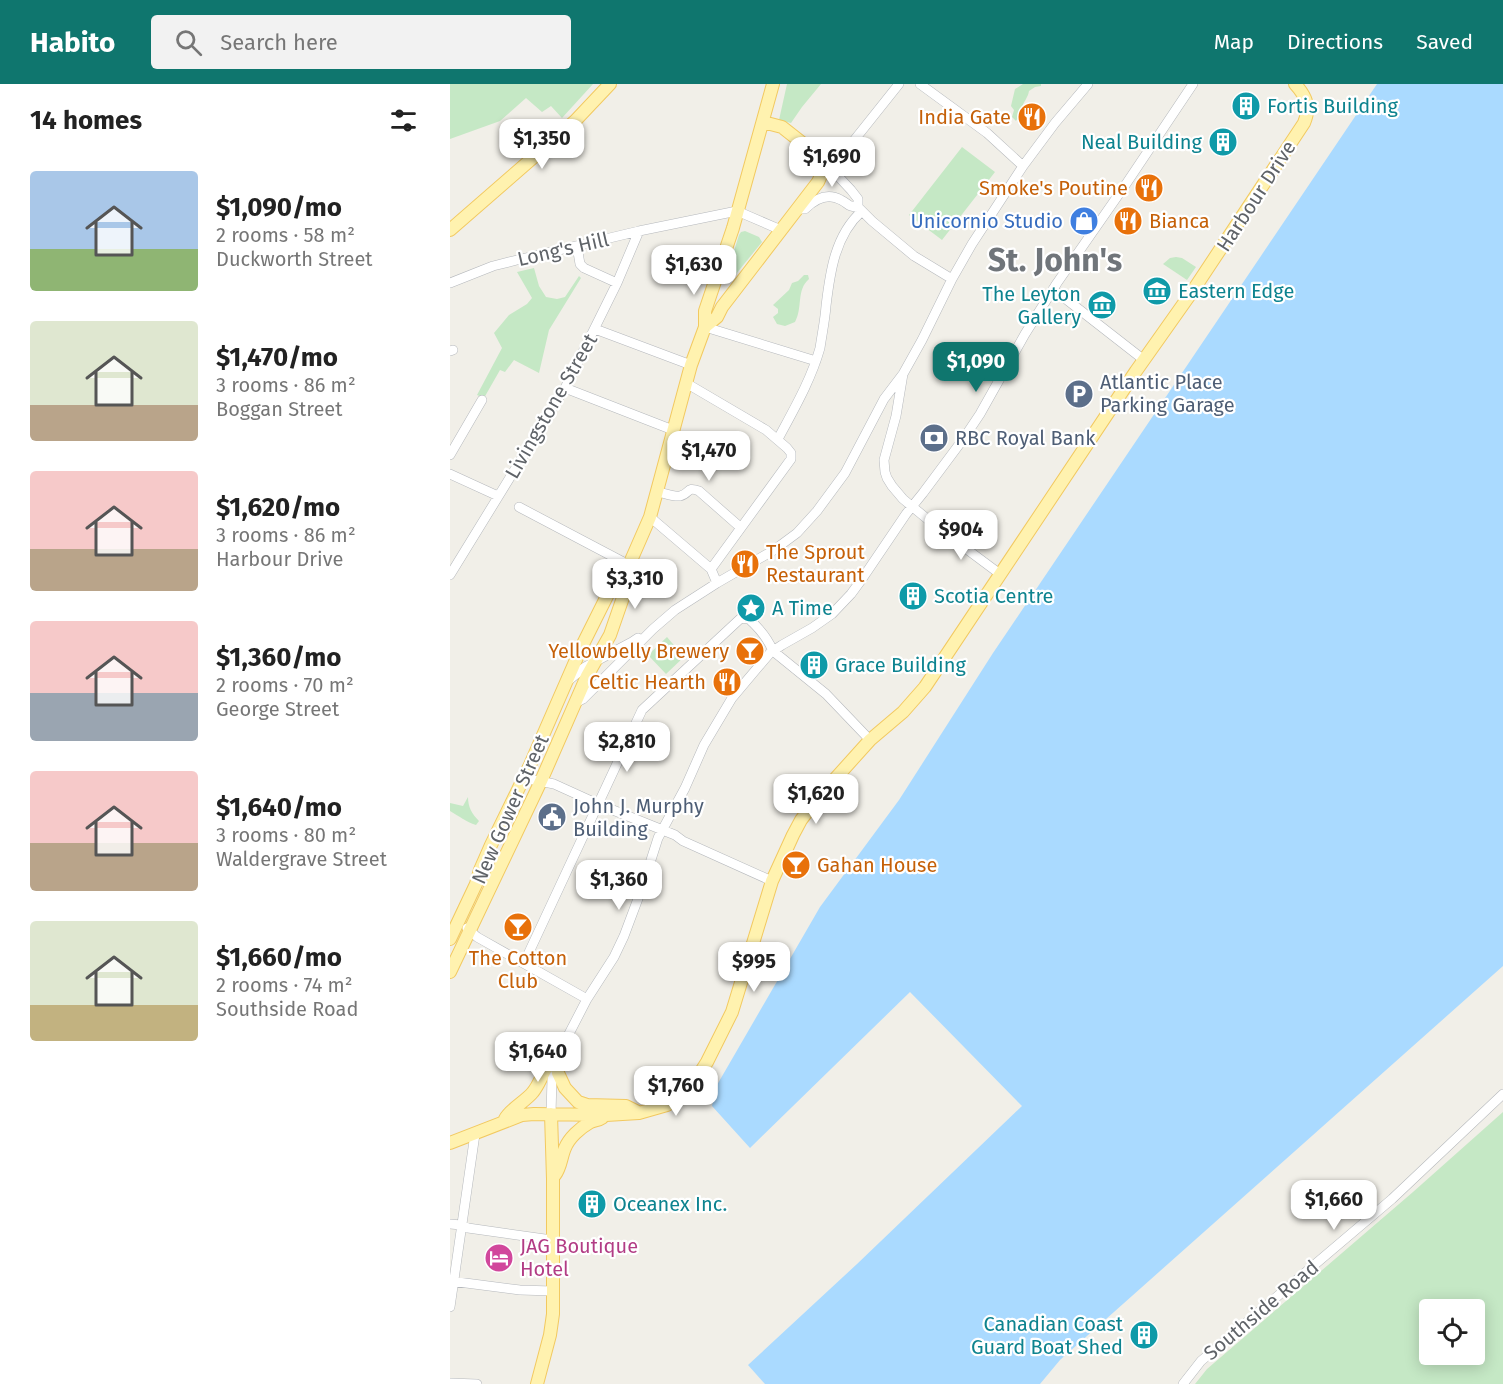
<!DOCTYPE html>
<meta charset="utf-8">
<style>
body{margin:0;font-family:"Fira Sans",sans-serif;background:#f2f2f2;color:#222;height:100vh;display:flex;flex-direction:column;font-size:22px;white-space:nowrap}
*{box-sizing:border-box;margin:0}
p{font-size:20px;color:#767676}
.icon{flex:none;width:33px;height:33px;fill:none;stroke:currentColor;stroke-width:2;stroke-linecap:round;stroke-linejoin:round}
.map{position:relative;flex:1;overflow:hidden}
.side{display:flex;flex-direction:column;background:#fff;width:450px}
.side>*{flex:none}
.fabs{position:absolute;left:969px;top:1215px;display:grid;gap:12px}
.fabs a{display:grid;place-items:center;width:66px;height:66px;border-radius:6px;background:#fff;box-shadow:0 3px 15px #0003;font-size:30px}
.price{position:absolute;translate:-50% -51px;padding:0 14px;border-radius:12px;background:#fff;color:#222;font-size:20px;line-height:39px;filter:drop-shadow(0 2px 3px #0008)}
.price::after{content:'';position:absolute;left:50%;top:36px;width:18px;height:14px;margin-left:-9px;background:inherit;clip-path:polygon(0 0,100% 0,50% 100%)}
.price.current{background:#0f766e;color:#fff}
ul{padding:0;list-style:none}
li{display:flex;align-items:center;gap:18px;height:150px;padding:0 30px}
li span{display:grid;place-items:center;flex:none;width:168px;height:120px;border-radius:6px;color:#555}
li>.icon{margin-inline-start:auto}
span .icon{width:72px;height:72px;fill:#fffc;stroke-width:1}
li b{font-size:26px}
h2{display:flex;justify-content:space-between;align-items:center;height:72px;padding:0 30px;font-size:26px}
header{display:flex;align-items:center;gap:36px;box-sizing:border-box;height:84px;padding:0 30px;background:#0f766e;color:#fff}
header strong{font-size:28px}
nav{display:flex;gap:33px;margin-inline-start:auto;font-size:21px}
.search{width:420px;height:54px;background:#f2f2f2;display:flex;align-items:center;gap:15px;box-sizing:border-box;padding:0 21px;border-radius:6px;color:#767676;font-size:22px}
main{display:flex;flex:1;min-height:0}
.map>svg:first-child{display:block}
.green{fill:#c5e8c5;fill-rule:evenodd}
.water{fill:#aadaff}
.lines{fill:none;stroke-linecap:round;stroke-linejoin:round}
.minor-casing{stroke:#b5b8bc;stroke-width:10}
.major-casing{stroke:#f2c960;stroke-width:14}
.minor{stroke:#fff;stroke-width:9}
.major{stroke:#fff2af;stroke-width:12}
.labels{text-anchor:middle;stroke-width:4.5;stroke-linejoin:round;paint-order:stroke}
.culture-label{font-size:20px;fill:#0d838f;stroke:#fff;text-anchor:start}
.food-label{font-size:20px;fill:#c56008;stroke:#fff;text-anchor:end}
.street-label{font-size:20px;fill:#5f6368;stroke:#fff}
.shop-label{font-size:20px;fill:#366cbe;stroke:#fff;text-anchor:end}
.service-label{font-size:20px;fill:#4e5e75;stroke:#fff;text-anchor:start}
.hotel-label{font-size:20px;fill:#b23c85;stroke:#fff;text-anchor:start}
.town-label{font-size:32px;font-weight:bold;fill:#70757a;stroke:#fff}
</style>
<header>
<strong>Habito</strong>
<div class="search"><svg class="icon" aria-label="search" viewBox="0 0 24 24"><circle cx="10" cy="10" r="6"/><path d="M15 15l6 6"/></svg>Search here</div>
<nav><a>Map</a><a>Directions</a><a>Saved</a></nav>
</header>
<main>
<section class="side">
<h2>14 homes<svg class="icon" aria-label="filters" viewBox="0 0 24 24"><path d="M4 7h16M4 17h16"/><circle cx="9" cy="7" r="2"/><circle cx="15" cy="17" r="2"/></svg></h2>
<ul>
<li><span style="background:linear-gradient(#a9c7e8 65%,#8fb573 0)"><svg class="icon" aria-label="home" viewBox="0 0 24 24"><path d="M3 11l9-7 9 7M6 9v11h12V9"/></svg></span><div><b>$1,090/mo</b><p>2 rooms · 58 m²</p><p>Duckworth Street</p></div></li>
<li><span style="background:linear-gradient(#dfe7d0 70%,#b9a48a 0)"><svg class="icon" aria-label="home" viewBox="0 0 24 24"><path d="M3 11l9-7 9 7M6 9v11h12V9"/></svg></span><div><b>$1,470/mo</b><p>3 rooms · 86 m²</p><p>Boggan Street</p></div></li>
<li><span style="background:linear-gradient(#f6c9c9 65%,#b9a48a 0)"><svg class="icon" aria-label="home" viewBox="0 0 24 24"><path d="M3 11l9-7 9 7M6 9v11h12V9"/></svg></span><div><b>$1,620/mo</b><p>3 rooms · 86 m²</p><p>Harbour Drive</p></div></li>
<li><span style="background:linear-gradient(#f6c9c9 60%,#9aa5b1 0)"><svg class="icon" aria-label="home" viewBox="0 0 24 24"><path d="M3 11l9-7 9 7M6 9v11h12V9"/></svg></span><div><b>$1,360/mo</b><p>2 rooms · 70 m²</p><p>George Street</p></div></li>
<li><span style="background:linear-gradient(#f6c9c9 60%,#b9a48a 0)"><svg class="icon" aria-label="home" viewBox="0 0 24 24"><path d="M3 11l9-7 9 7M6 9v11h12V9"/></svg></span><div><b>$1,640/mo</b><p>3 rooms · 80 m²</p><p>Waldergrave Street</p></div></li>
<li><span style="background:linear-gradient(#dfe7d0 70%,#c2b280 0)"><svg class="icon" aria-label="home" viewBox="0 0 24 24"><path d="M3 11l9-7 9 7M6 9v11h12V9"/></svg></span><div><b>$1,660/mo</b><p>2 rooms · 74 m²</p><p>Southside Road</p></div></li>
</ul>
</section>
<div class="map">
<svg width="1053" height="1300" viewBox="0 0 1053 1300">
<rect width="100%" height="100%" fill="#f1efe8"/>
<path class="green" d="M0,0H143L112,34L101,22L92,28L76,14L50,37L0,55Z
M337,0H371L352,23L341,39L329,36Z
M573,0H591V2L585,3L579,7C578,14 573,18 572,24C570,30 570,31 566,37L562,33L564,26L561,22L565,5Z
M512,63L545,88L492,156L459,131Z
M295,147L309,153L312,158L286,190L282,192L278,190V186L289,151L291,148Z
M726,173L732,174L746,183L737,196L713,180L720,174Z
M84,184L89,202L96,213L107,215L115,213L129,192L131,194L99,246L89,289L64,276L55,288L50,286L34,314L27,311L52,264L44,249L59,231L77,220L82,214L67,188Z
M354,191H358L359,195C346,206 353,224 345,238L335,242L327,240L323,233L328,229V225L323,221L339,206L342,199L348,197Z
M217,553L234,573L216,590L198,571Z
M18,713C18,723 22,730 29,737L26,741C16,738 9,732 0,727V719L13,722Z
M1053,1028V1300H745L757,1285L963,1108ZM980,1226H1024V1270H980Z"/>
<path class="water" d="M927,0H1053V882L610,1276L590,1300H315L298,1281L407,1180L572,1022L460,908L300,1064L262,1022L267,1001L370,823L449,716L543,569Z"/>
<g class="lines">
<g class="minor-casing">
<path id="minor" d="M470,0L537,49L573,82
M370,73L401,106L408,115V123L422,137L464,172L502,195
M382,84L449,0
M348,125H355C365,115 377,108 391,116C399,120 398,123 408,123
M127,162L130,180L134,184L167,199
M0,199L43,182L67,176L189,147L287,127L331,146
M603,205L694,276
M255,243L366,277
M145,245L241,281
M0,267L3,266
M453,290L446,332L434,376L435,388L437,394L442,402L453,415L487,443L550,490
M236,299L316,346L337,364L341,369V375L261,485
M115,304L223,346
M328,355C344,325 361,296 370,264C372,250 375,236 376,222C380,188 385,151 412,127
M0,371L32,316
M0,390L48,412
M208,408C214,409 223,413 230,412C240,410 236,402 249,407L290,443
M69,423L179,481
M200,433L261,485L267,499
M0,491L115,304L167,199L189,147
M119,596L135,583L182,558L188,554
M125,619L133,615L203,545L225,526L267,499L324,466L347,449L367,427L395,389L434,315L453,290L472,256L502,195L522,160L573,82L605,39L638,0
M74,694L104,700L148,720L225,751L233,757L322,797
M17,844L27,853L137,915
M74,879L192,626L291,534L299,535C309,544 318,555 323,567L376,610L420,656
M101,1030L102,994L107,973L137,915L164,873L174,852L192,804L208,754L235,704L254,661L282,614L320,569L332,561L362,544L382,530L401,510L412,495L456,430L473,409L514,354L530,330L575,250L607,199L676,100L743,0
M0,1140L11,1141L18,1144L102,1156
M0,1197L70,1206L102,1207
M0,1223L25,1050
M0,1299L27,1300
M733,1300L751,1277L942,1115L1053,1010"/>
</g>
<g class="major-casing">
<path id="major" d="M0,146L125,37L160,0
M255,243L267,233L272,223L368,98C373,88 373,83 370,73L332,43L313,38
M0,855L26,800L30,786L41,761L80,681L132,562L164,498L179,481L200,433L241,281L255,243V227L283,144L323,0
M0,888L91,697L137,592L160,551L177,502L179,481
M106,977L108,989L115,1004L128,1018L137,1021L176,1022L188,1028
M55,1035C59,1026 76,1017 83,1008C92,997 94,981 107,973
M0,1059L72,1031L84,1030L156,1031L189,1029L217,1021L235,1009L243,1000L257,978L282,928L322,797L343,751L351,736L366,716L420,656L453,628L475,603L686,287L744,205L854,39C861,23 856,12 845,0
M105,1091C111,1083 111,1073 115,1064C119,1054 130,1044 139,1039C143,1036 148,1037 152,1034
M87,1300L100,1251L103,1230V1095L101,1030"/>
</g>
<use href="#minor" class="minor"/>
<use href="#major" class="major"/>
</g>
<defs>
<g id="building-disc" transform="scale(1.5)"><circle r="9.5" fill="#0f9aa8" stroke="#fff"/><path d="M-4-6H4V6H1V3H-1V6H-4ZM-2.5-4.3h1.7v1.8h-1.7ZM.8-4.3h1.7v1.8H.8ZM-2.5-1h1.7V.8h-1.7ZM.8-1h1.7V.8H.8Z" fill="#fff"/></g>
<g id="restaurant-disc" transform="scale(1.5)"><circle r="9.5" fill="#e8710a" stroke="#fff"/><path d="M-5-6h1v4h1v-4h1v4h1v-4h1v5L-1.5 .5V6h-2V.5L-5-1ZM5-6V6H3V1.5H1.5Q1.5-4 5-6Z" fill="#fff"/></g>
<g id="shop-disc" transform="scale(1.5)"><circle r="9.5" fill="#3f7fe0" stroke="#fff"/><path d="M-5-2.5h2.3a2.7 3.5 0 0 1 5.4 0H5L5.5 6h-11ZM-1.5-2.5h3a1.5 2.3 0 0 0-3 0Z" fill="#fff"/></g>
<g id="museum-disc" transform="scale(1.5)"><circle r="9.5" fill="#0f9aa8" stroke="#fff"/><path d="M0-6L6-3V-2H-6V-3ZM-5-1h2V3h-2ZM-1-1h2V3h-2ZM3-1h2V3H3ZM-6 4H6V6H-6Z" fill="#fff"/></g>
<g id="parking-disc" transform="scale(1.5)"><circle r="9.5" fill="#5c6f8a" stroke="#fff"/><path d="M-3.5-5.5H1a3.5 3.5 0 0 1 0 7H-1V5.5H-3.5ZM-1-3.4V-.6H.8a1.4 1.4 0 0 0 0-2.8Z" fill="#fff"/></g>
<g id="bank-disc" transform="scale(1.5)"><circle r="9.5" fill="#5c6f8a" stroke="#fff"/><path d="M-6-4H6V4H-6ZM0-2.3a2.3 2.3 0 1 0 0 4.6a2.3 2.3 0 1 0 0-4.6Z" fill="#fff"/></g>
<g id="sight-disc" transform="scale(1.5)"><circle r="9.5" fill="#0f9aa8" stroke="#fff"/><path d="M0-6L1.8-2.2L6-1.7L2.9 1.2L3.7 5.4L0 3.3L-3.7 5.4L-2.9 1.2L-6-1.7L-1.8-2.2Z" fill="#fff"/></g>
<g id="bar-disc" transform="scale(1.5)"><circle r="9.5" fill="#e8710a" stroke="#fff"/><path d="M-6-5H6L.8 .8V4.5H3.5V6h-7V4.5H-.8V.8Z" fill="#fff"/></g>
<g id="civic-disc" transform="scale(1.5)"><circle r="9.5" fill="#5c6f8a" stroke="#fff"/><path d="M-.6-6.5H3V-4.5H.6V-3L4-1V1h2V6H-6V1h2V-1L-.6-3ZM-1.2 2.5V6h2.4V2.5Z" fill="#fff"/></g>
<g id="hotel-disc" transform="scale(1.5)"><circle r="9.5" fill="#d1479c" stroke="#fff"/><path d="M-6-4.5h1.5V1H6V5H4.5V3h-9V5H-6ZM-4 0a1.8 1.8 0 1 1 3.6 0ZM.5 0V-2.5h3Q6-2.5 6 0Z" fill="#fff"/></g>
</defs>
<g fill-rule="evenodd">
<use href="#building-disc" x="796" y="22"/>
<use href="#restaurant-disc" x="582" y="33"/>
<use href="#building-disc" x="773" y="58"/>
<use href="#restaurant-disc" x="699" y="104"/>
<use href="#shop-disc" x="634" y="137"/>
<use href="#restaurant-disc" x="678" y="137"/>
<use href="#museum-disc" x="707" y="207"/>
<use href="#museum-disc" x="652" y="221"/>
<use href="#parking-disc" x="629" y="310"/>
<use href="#bank-disc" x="484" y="354"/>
<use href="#restaurant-disc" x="295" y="480"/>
<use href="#building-disc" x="463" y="512"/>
<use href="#sight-disc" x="301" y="524"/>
<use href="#bar-disc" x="300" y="567"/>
<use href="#building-disc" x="364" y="581"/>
<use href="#restaurant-disc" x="277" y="598"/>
<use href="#civic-disc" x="102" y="733"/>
<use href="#bar-disc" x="346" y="781"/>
<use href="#bar-disc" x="68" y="843"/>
<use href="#building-disc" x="142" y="1120"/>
<use href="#hotel-disc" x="49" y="1174"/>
<use href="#building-disc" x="694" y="1251"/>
</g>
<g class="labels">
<g class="culture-label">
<text x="817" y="29">Fortis Building</text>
<text x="752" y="65" text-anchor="end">Neal Building</text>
<text x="728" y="214">Eastern Edge</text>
<text x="631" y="217" text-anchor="end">The Leyton<tspan x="631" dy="23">Gallery</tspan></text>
<text x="484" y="519">Scotia Centre</text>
<text x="322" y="531">A Time</text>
<text x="385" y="588">Grace Building</text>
<text x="163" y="1127">Oceanex Inc.</text>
<text x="673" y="1247" text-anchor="end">Canadian Coast<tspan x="673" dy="23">Guard Boat Shed</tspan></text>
</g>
<g class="food-label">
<text x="561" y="40">India Gate</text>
<text x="678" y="111">Smoke's Poutine</text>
<text x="699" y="144" text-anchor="start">Bianca</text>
<text x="316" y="475" text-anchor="start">The Sprout<tspan x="316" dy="23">Restaurant</tspan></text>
<text x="279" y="574">Yellowbelly Brewery</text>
<text x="256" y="605">Celtic Hearth</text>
<text x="367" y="788" text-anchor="start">Gahan House</text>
<text x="68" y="881" text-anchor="middle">The Cotton<tspan x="68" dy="23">Club</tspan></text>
</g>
<g class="street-label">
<text transform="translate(806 112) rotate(-57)" y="7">Harbour Drive</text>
<text transform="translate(113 165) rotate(-13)" y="7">Long's Hill</text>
<text transform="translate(101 322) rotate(-60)" y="7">Livingstone Street</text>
<text transform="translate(60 725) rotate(-66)" y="7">New Gower Street</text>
<text transform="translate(811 1226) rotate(-40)" y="7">Southside Road</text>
</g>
<g class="shop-label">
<text x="613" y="144">Unicornio Studio</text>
</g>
<g class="service-label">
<text x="650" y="305">Atlantic Place<tspan x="650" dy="23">Parking Garage</tspan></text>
<text x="505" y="361">RBC Royal Bank</text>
<text x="123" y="729">John J. Murphy<tspan x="123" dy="23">Building</tspan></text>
</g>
<g class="hotel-label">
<text x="70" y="1169">JAG Boutique<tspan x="70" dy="23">Hotel</tspan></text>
</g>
<g class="town-label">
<text x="605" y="187">St. John's</text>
</g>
</g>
</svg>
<div class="fabs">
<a><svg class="icon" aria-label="locate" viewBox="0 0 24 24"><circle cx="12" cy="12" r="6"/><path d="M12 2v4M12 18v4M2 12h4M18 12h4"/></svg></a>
</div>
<b class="price" style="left:92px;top:86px">$1,350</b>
<b class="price" style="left:382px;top:104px">$1,690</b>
<b class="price" style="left:244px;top:212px">$1,630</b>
<b class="price current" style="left:526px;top:309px">$1,090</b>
<b class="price" style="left:259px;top:398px">$1,470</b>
<b class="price" style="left:511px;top:477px">$904</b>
<b class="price" style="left:185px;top:526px">$3,310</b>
<b class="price" style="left:177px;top:689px">$2,810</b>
<b class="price" style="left:366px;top:741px">$1,620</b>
<b class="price" style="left:169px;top:827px">$1,360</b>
<b class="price" style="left:304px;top:909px">$995</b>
<b class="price" style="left:88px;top:999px">$1,640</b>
<b class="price" style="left:226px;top:1033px">$1,760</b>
<b class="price" style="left:884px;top:1147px">$1,660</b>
</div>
</main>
